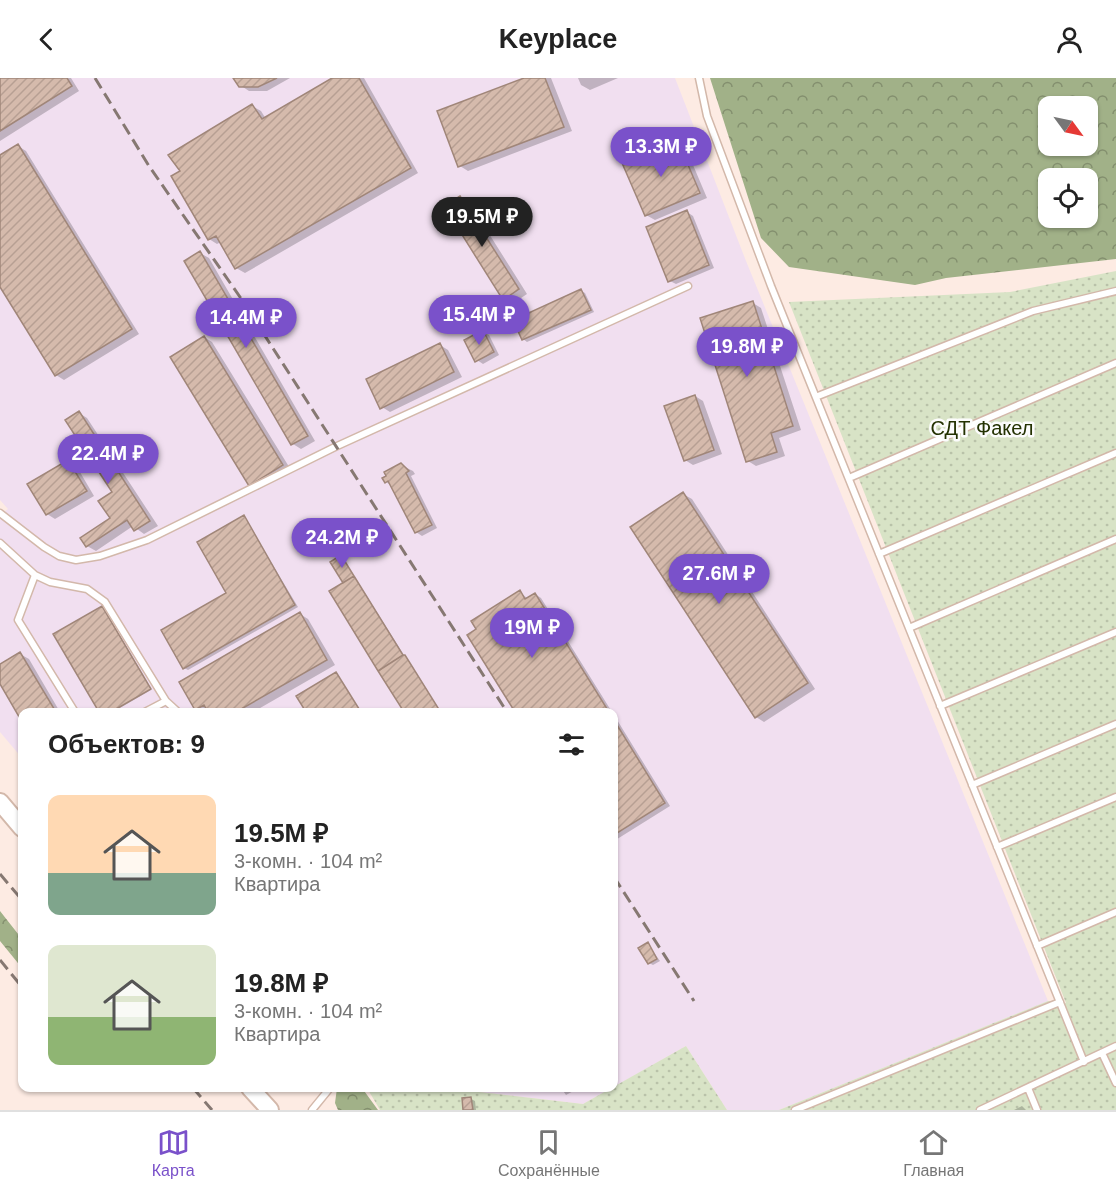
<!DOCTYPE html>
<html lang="ru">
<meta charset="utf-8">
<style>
body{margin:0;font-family:Helvetica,sans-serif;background:#f6f6f6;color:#222;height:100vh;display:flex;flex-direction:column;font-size:22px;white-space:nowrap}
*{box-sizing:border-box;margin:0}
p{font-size:20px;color:#767676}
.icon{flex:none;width:33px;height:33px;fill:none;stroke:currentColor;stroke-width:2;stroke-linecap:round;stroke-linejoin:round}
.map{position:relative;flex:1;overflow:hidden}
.side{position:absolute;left:18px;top:630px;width:600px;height:384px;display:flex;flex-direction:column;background:#fff;border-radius:12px;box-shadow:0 2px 4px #0004}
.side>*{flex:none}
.needle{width:39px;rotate:123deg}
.buttons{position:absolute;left:1038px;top:18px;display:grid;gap:12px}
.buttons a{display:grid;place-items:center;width:60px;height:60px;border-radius:12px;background:#fff;box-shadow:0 2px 4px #0004;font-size:30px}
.price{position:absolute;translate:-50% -51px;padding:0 14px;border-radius:21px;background:#7a51ca;color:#fff;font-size:20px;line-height:39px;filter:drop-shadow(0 2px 3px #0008)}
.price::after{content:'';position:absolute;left:50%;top:36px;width:18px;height:14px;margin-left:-9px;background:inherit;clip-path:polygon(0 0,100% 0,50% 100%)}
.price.active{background:#222;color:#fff}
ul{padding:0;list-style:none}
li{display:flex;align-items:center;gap:18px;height:150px;padding:0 30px}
li span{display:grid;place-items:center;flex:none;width:168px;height:120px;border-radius:12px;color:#555}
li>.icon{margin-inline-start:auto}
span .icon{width:72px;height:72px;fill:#fffc;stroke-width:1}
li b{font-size:26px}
h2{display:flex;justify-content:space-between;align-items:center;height:72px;padding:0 30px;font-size:26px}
header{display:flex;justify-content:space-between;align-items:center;height:78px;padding:0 30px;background:#fff;font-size:27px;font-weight:700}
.dock{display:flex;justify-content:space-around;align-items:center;height:84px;border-top:2px solid #e0e0e0;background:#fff;font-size:16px;color:#767676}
.dock a{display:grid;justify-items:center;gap:3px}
.dock .active{color:#7a51ca}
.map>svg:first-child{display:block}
.industrial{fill:#f1dff0}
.forest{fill:url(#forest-crowns);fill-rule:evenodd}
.garden{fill:url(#garden-dots)}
.shadow{fill:#0003}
.building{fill:url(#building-hatch);stroke:#a08679;stroke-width:1.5}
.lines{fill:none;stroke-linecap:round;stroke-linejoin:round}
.lane-casing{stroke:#d3b8aa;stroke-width:9}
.secondary-casing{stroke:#d3b8aa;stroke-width:20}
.lane{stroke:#fff;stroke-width:6}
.secondary{stroke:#fff;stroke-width:16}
.rail{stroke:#867872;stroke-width:3;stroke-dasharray:12 6;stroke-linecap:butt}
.labels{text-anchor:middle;stroke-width:5;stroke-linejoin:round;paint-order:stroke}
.park-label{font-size:20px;fill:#243202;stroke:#fcfcfc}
</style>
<header><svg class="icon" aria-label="back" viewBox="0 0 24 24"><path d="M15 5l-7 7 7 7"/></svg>Keyplace<svg class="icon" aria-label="person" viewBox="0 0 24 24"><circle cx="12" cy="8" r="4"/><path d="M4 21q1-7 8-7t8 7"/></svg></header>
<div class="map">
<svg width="1116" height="1032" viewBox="0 0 1116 1032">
<defs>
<pattern id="forest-crowns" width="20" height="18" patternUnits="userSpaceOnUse" patternTransform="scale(1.5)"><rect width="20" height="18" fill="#a1b188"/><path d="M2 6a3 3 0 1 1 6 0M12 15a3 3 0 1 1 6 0" fill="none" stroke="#838f6e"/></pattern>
<pattern id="garden-dots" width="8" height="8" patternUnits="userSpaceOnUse" patternTransform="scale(1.5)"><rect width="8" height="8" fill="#d8e3c6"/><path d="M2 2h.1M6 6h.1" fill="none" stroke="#b9c2a9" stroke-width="1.8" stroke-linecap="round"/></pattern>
<pattern id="building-hatch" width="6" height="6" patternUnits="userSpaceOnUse" patternTransform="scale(1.5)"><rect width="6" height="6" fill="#d5baac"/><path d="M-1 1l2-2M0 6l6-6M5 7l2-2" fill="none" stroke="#b79f93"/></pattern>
</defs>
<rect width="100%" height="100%" fill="#fdebe3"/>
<path class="industrial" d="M0,0H675L746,183L1048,923L779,1032H727L686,968L614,1009V634H22V680L0,654V437L8,431L0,422Z
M472,1010H612L583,1026L479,1014Z"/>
<path class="forest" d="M710,0H1116V181L946,200L915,207L789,189L761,160ZM1088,28V68H1048V28ZM1088,100V140H1048V100Z
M0,833L22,861V890L0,863Z
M337,1010H362L378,1032H338L335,1025Z"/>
<path class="garden" d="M1116,193V1032H779L1048,923L1066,925L789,224L1010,214Z
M686,968L727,1032H380L367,1010H472L479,1014L583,1026Z"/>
<path class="shadow" d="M0,0H71L79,13L0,63Z
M235,0H290L267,13H249L240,7Z
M335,0H364L418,95L245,195L236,190L221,164L217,166L209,161L182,94L252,28L261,33L266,41Z
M529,0H551L572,53L468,93L460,88Z
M578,0H618L590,12L581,7Z
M677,63L685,68L707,120L655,142L646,137Z
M18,68L26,73L139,256L64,302L56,297L0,207V79Z
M460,119L469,124L527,216L512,226L504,221Z
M687,134L693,138L714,190L676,206L670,203Z
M200,175L209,180L315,363L301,371L293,366Z
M581,213L585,215L594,234L527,264L523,261Z
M753,225L761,230L801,352L779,360L785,378L756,388L748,383Z
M483,254L489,257L499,277L483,286L477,282Z
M204,259L212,264L291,392L258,412L250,407Z
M440,267L448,272L462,299L390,334L382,329Z
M695,318L703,323L722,376L693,387L685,382Z
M79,335L87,340L158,448L144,456L133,448L96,473L87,468L112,441L114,414Z
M68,384L77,389L94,418L55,441L47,436Z
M401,387L413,393L415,396L411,398L437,450L422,458L416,454L392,408L386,404Z
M683,416L692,421L815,611L764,644L756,639Z
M244,439L298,529L188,592L184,590L228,516Z
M342,479L440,634H405L331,514L345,505Z
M520,514L528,521L535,516L541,520L612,634H517L469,557Z
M103,530L151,612L113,634H100L55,557Z
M300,536L308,541L335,587L253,634H202L196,631Z
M20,576L29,581L60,634H22V641L0,603V588Z
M336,596L361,634H308L298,619Z
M614,637L670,728L614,763Z
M648,866L660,883L653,887L649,885Z
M561,1010H579L566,1017Z
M471,1021L475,1023L476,1032H465Z
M1022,1028L1026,1032H1014Z"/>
<path class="building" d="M0,0H67L72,8L0,53Z
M233,0H277L258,9H239Z
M332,0H359L411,90L235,191L216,158L208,162L171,98L180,93L168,77L252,26L262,41Z
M524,0H545L564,49L458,89L437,33Z
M677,61L700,115L645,138L622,85Z
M18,66L132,251L55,298L0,209V77Z
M460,118L519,211L503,222L444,128Z
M687,132L709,187L668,204L646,149Z
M200,173L308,358L291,367L184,183Z
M581,211L591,232L522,262L513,242Z
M753,223L793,348L771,355L777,374L746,384L700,240Z
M483,252L494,274L475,284L464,262Z
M204,258L283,387L249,408L170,279Z
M440,265L454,294L380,331L366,301Z
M695,317L714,372L684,383L664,328Z
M79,333L150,443L134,453L127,442L86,469L80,460L110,440L98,423L112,414L65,342Z
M68,382L87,413L46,437L27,406Z
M401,385L409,393L406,395L432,447L415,455L388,403L385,405L382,400L386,398L384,394Z
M683,414L808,605L755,640L630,449Z
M244,437L295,527L183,591L161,552L226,515L197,464Z
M341,477L354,498L343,505L330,484Z
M354,498L403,577L378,593L329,513Z
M520,512L525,521L535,515L609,634H515L467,557L476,551L471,543Z
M102,528L151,611L111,634H99L53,556Z
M300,534L327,582L236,634H208L204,627L195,632L179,604Z
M20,574L56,634H22V644L0,606V586Z
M403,577H405L440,633L404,634L378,593Z
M336,594L361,634H306L296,618Z
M614,642L665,725L614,757Z
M648,864L657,881L648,886L638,870Z
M471,1019L473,1032H463L462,1020Z"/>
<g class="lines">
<g class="lane-casing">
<path id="lane" d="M699,0L707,38L771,208L1084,984
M818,318L1033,233L1116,213
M849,400L1116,285
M0,435L44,469L59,478L76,482L100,478L147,462L335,369L688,208
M0,465L35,497L50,504L87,511L105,524L166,623L178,634
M879,476L1116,375
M35,497L18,542L75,634
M909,550L1116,461
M940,628L1116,554
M145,634L166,623
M972,707L1116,646
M997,769L1116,719
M1037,868L1116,834
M1102,975L1116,1005
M1028,1010L1037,1032
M312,1032L330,1010
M795,1032L1060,924
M980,1032L1116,968"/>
</g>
<g class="secondary-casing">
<path id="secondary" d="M0,724L22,750
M250,1010L270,1032"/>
</g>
<use href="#lane" class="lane"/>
<use href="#secondary" class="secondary"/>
<path class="rail" d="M95,0L149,88L240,219L507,634
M0,796L22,822
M614,799L694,923
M0,882L22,909
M193,1010L212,1032"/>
</g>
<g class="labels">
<g class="park-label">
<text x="982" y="357">СДТ Факел</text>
</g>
</g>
</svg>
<div class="buttons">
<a><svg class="needle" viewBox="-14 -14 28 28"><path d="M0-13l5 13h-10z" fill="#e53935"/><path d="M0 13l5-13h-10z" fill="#767676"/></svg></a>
<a><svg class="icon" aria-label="locate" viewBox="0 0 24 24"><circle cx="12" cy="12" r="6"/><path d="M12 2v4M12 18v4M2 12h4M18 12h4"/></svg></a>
</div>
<b class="price" style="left:661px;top:100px">13.3M ₽</b>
<b class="price active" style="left:482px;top:170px">19.5M ₽</b>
<b class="price" style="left:479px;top:268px">15.4M ₽</b>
<b class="price" style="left:246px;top:271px">14.4M ₽</b>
<b class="price" style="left:747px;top:300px">19.8M ₽</b>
<b class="price" style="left:108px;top:407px">22.4M ₽</b>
<b class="price" style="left:342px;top:491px">24.2M ₽</b>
<b class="price" style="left:719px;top:527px">27.6M ₽</b>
<b class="price" style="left:532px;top:581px">19M ₽</b>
<section class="side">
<h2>Объектов: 9<svg class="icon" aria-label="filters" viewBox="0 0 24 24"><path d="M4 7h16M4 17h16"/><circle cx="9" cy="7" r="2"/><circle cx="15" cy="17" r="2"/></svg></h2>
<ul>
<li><span style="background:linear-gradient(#ffd9b3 65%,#7fa58c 0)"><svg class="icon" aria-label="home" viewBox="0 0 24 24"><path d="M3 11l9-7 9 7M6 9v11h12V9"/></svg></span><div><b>19.5M ₽</b><p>3-комн. · 104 m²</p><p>Квартира</p></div></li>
<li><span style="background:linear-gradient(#dfe7d0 60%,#8fb573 0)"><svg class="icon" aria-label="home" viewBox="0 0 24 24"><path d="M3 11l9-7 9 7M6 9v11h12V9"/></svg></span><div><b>19.8M ₽</b><p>3-комн. · 104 m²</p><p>Квартира</p></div></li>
</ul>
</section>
</div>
<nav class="dock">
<a class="active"><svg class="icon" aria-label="map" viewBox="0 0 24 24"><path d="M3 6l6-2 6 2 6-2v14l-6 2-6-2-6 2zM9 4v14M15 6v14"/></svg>Карта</a>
<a><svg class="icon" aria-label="saved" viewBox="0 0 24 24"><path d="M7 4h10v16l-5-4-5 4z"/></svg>Сохранённые</a>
<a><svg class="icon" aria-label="home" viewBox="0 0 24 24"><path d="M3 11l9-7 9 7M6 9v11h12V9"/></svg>Главная</a>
</nav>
